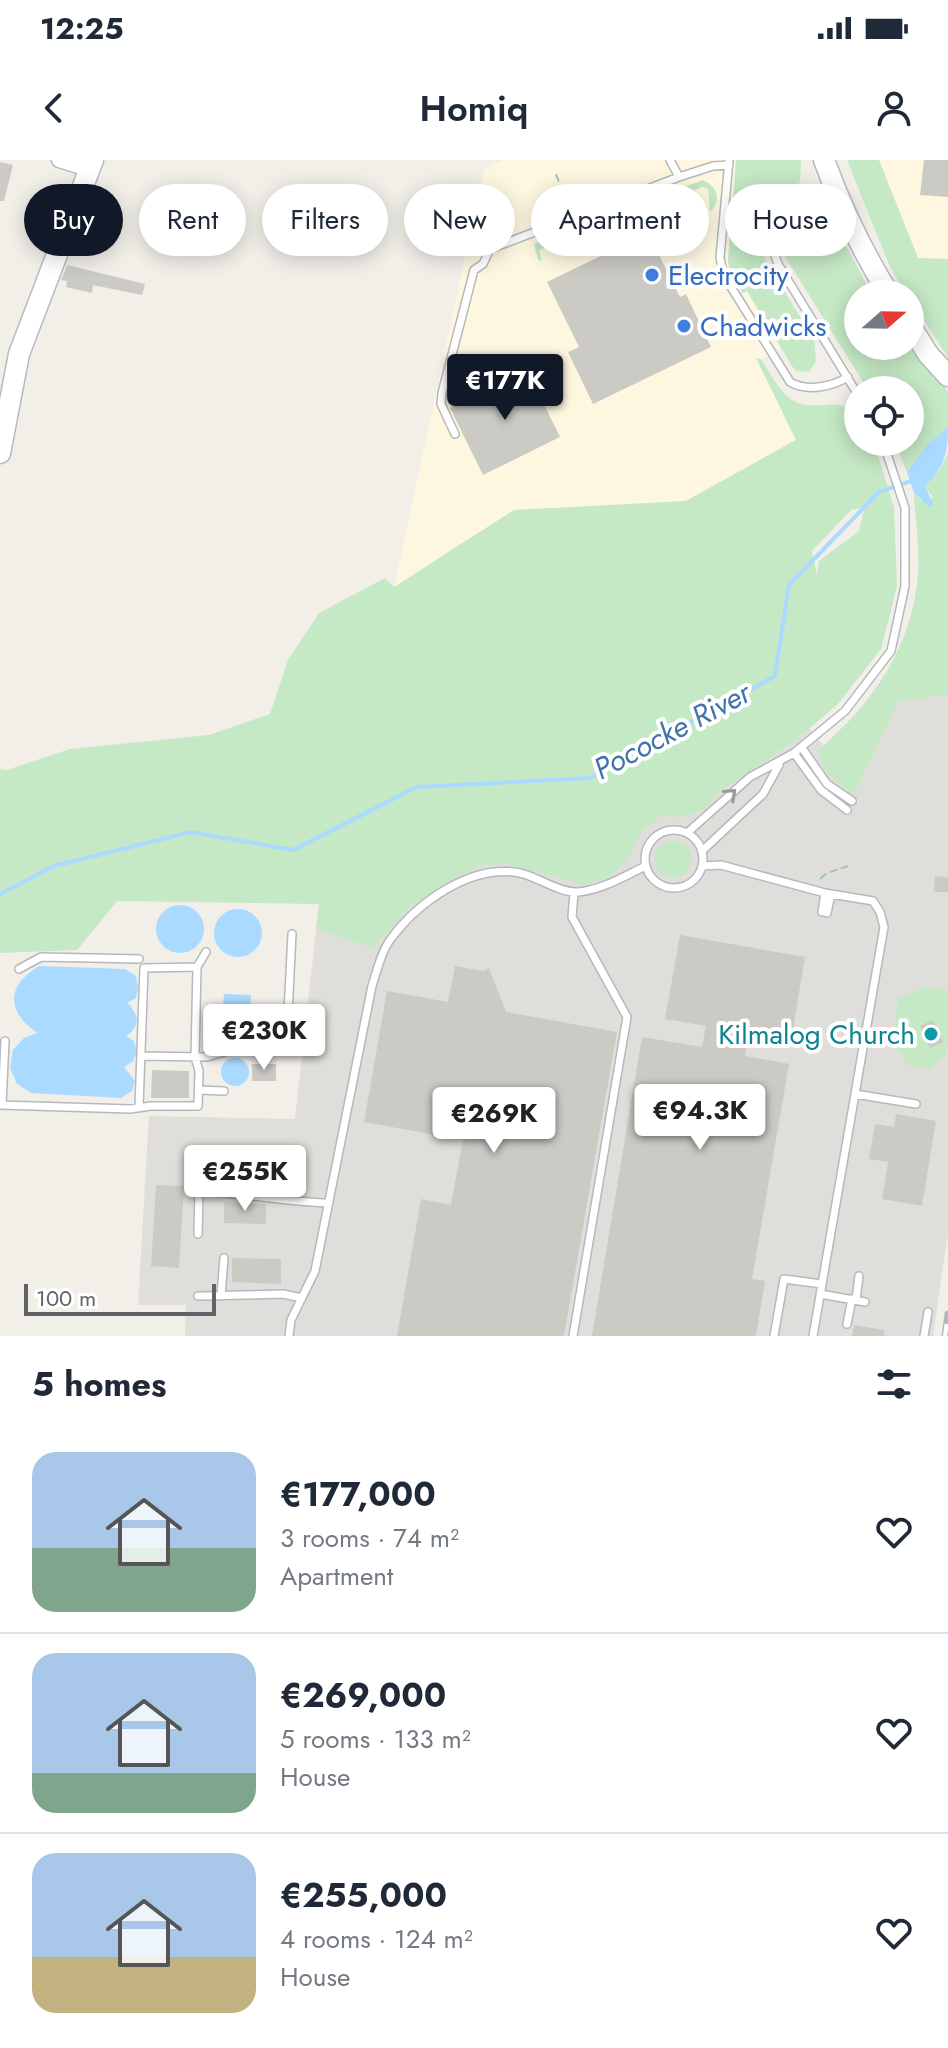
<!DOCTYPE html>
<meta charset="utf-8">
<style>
body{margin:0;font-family:Jost,sans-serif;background:#f2f2f3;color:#1f2937;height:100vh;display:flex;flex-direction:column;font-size:30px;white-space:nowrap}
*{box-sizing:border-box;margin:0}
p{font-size:26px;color:#747a83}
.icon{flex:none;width:44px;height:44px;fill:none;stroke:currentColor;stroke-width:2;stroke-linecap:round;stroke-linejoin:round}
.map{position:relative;height:1176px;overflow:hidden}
.side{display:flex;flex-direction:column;background:#fff;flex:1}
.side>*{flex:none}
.top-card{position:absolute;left:24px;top:24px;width:900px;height:72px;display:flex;gap:16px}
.needle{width:52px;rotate:70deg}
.tools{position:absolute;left:844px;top:120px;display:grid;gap:16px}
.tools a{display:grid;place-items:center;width:80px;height:80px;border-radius:50%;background:#fff;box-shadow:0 4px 20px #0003;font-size:40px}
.scale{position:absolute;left:24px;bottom:20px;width:192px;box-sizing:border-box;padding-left:8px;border:4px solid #5f6368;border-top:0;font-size:22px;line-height:28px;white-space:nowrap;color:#5f6368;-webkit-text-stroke:6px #fff;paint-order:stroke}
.price{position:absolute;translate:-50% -68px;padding:0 18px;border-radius:8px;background:#fff;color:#222;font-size:26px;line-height:52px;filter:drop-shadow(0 2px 4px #0008)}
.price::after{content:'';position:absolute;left:50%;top:48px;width:24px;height:18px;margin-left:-12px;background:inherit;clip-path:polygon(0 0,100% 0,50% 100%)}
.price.active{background:#111827;color:#fff}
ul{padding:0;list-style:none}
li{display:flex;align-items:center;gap:24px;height:200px;padding:0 32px}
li+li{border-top:2px solid #e0e1e3}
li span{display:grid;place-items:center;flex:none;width:224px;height:160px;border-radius:24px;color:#555}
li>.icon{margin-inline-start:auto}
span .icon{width:96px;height:96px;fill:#fffc;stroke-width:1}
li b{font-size:34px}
h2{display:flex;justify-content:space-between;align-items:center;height:96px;padding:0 32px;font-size:34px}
.pill{padding:0 28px;border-radius:36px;background:#fff;box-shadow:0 4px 20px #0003;font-size:28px;line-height:72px}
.pill.active{background:#111827;color:#fff}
.status{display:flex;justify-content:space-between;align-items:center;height:56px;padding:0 40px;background:#fff;direction:ltr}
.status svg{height:22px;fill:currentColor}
header{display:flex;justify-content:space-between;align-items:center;height:104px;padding:0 32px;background:#fff;font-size:36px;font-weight:600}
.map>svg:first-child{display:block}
.commercial{fill:#fef7e0}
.industrial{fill:#e0deda}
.green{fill:#c5e8c5;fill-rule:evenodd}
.water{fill:#aadaff}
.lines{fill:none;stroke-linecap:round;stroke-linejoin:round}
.stream{stroke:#aadaff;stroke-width:4}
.building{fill:#cccac5}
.lane-casing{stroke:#b5b8bc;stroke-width:10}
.street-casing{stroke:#b5b8bc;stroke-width:17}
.secondary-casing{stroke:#b6babf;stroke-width:23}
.path{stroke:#9cc7a9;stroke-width:2;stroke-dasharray:8 4;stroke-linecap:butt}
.lane{stroke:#fff;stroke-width:7}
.street{stroke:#fff;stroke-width:14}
.secondary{stroke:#fff;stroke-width:20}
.rail-casing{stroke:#b6b7b8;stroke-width:7}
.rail{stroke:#fff;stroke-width:4;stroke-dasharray:12;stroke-linecap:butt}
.oneway{stroke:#979a9d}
.shop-dot{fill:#3f7fe0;stroke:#fff;stroke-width:3}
.culture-dot{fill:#0f9aa8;stroke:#fff;stroke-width:3}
.labels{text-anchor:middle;stroke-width:8;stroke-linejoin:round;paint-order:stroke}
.shop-label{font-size:28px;fill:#366cbe;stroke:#fff;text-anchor:start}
.culture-label{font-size:28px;fill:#0d838f;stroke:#fff;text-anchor:end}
.water-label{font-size:30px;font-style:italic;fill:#4174aa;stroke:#fff}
</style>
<div class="status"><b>12:25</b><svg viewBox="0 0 49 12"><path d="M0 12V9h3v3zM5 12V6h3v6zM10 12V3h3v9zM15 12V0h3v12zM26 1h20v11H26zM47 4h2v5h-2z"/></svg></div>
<header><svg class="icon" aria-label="back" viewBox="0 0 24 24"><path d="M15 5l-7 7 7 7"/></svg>Homiq<svg class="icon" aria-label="person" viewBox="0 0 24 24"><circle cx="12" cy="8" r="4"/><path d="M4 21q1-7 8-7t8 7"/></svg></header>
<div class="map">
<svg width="948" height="1176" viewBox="0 0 948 1176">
<rect width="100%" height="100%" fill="#f1efe8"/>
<path class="commercial" d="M504,0H736L728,99L736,122L742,133L746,131L780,187L758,202L796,280L686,341L514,351L394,428L484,9Z
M879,0H948V99L918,98Z"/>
<path class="industrial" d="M778,531L858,627L899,541L948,535V1071L933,1176H185L186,1145H138L149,956L295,959L319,744Z"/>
<path class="green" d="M736,0H801L800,22C777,46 753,63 765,99L814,180L816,201L809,212L796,211L792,206L747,131L743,133L729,109L728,99Z
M847,0H879L918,98L948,99V197L910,140V134H906L890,107Z
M703,20C718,27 722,41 710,52L708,29L702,27L638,55L582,75L579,66Z
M816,56C846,71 854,107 873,134H858V186L910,184L948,232V267L927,285L907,312L895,282H910V230H868L783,93C782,77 788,68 800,57Z
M573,68L576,77L539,90L542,101L538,100L534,84Z
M756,198L761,199C769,211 780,233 792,240C817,254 837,234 858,255V282H874L894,348L897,426L881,489L838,544L794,581L722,630L703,650L682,657L661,656L643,670L627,699L608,718L585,725L506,704L480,705L411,745L373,788L316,769L319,744L117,741L77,790L0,793V609L7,610L70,589L209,575L270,554L288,500L319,453L385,418L394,427L514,350L686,341L796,280ZM865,347L859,371L819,401L817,416L812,391L851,350Z
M948,294V535L899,541L855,633C835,623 823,613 818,590C872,545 913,486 918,413C920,387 915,359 914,333L922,342L933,338L925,326L940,309Z
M670,681C705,681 695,729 662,715C650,703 653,687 670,681Z
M927,826L948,832V882L945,895L930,909L910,906L892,884L899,838Z"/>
<path class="water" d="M948,267C948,293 944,308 925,326L934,345L929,347L914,333L907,312L927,285Z
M156 769a24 24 0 1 1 48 0a24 24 0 1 1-48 0Z
M214 773a24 24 0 1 1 48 0a24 24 0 1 1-48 0Z
M39,806L125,809L136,816L138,828L136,838L127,843C140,854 140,867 126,876L134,881L137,891L133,901L124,907L135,921L132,931L121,938L31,933L17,924L10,908L13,890L24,878L37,873C6,851 6,826 39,806Z
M224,834L251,835L249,863L222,861Z
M221 912a14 14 0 1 1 28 0a14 14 0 1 1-28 0Z"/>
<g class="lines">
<path class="stream" d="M0,734L54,706L191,672L293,690L417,627L590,618L775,516L789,425L879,332L911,321"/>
</g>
<path class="building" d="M924,0H948V37L920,35Z
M0,2L13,5L4,41H0Z
M648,73L680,137L686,134L711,187L593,244L568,192L579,187L547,122Z
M67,105L145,124L142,135L93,125L92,133L66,127L67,121L61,120Z
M527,210L560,277L483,315L450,248Z
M935,716L948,717V732H934Z
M680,775L805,797L791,881L748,874L745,896L789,904L752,1119L765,1121L756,1176H592L642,877L702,887L706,866L665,859Z
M455,806L483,811L489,808L506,852L617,872L564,1176H397L421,1039L451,1045L463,980L364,962L387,831L448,842Z
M933,860L943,882L930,888L920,866Z
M252,904H276V921H252Z
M152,910L189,911V938H151Z
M896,954L936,961L922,1046L882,1039L888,1002L869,999L875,964L894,967Z
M156,1025L184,1026L179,1108L151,1106Z
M224,1042L266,1044V1064L224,1063Z
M232,1098L281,1099V1124L232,1122Z
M854,1165L884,1170V1176H852Z"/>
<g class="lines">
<g class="lane-casing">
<path id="lane" d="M670,0L679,17
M729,1L720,97L723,114L790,222C807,232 831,227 848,217
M830,24C810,35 774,51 771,79C770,86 776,97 778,104L858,235
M455,274L441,244L442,233L474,110L483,104L490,89L679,17L713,6L729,5
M802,588L827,624L852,641
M794,593L821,630L847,650
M645 699a29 29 0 1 1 58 0a29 29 0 1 1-58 0Z
M687,673L750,617L794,593L845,551L891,491L905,426V348L883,282
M702,691L763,634L779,605
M702,706L721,705L825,733L873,741L880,752L884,767L813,1176
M822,752L825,733
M827,753L831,734
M197,807L206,792
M19,809L41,797L139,799
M141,896L207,897L287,873L292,774
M199,930L224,931
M855,934L916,944
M0,945L130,949L151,946H198L199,911L195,897L197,807L144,808L139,947
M2,945L5,881
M190,1006L199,1031
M198,1074L199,1031C243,1033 285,1042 329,1043
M820,1134L865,1142
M198,1136L283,1134L302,1138
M221,1136L224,1098
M856,1140L859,1116
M847,1164L852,1139
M289,1176L291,1160L315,1111L372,826C377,811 381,792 390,780C417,743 471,703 520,713C538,717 559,733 578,732C602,730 624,716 646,706
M573,1176L627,857L572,757L574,733
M774,1176L784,1119L822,1124
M924,1176L928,1152"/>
</g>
<g class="street-casing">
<path id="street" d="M59,0L88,9"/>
</g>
<g class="secondary-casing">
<path id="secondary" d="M824,0C841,46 863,93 889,134
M910,165L928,194L948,216
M0,293L19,194L93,0"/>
</g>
<path class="path" d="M556,14L568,47
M641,43L645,53
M506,48L499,51L511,69
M545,56L544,54L564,46L563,41
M576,68L580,86
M568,69L572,81L552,88L554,92L579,83
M584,94L585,95
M820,719L827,713L848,706"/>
<use href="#lane" class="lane"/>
<use href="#street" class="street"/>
<use href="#secondary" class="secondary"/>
<g class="rail-casing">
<path id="rail" d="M945,1176L948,1154"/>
</g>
<use href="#rail" class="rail"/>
</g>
<defs><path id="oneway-chevron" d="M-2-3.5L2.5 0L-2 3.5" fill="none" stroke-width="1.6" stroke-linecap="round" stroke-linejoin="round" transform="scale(2)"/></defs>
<use class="oneway" href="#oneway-chevron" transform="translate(731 634) rotate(-42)"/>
<g class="shop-dot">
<circle cx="652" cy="115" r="8"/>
<circle cx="684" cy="166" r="8"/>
</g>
<circle class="culture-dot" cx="931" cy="874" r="8"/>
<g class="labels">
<g class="shop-label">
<text x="668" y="125">Electrocity</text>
<text x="700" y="176">Chadwicks</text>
</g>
<g class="culture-label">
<text x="915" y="884">Kilmalog Church</text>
</g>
<g class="water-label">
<text transform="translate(672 571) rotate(-28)" y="10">Pococke River</text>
</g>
</g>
</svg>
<div class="tools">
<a><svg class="needle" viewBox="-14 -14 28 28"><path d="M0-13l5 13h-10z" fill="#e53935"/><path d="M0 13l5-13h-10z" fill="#747a83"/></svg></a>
<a><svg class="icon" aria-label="locate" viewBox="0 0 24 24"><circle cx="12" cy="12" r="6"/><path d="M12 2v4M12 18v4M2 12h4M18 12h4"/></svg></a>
</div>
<div class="scale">100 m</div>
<b class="price active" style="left:505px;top:262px">€177K</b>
<b class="price" style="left:264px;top:912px">€230K</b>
<b class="price" style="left:700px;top:992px">€94.3K</b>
<b class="price" style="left:494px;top:995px">€269K</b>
<b class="price" style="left:245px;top:1053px">€255K</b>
<div class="top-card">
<a class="pill active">Buy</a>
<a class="pill">Rent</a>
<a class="pill">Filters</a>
<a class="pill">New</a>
<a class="pill">Apartment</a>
<a class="pill">House</a>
</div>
</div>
<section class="side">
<h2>5 homes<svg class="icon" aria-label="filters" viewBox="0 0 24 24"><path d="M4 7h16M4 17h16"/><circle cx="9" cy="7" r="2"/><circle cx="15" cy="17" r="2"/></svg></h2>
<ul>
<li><span style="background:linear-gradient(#a9c7e8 60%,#7fa58c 0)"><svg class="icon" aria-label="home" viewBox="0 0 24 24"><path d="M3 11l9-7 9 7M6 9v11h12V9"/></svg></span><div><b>€177,000</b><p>3 rooms · 74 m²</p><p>Apartment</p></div><svg class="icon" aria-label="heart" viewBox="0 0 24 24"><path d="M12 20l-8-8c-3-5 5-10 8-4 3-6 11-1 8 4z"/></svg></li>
<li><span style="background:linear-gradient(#a9c7e8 75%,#7fa58c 0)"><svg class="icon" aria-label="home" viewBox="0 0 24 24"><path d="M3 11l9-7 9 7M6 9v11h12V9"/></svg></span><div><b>€269,000</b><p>5 rooms · 133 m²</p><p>House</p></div><svg class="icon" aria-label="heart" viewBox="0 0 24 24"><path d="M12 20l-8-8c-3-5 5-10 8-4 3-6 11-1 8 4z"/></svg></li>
<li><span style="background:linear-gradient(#a9c7e8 65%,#c2b280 0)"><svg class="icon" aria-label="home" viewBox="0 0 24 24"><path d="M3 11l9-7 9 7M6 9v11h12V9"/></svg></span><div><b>€255,000</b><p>4 rooms · 124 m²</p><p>House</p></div><svg class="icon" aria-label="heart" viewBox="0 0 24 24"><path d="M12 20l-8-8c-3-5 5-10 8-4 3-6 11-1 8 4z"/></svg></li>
</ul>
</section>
